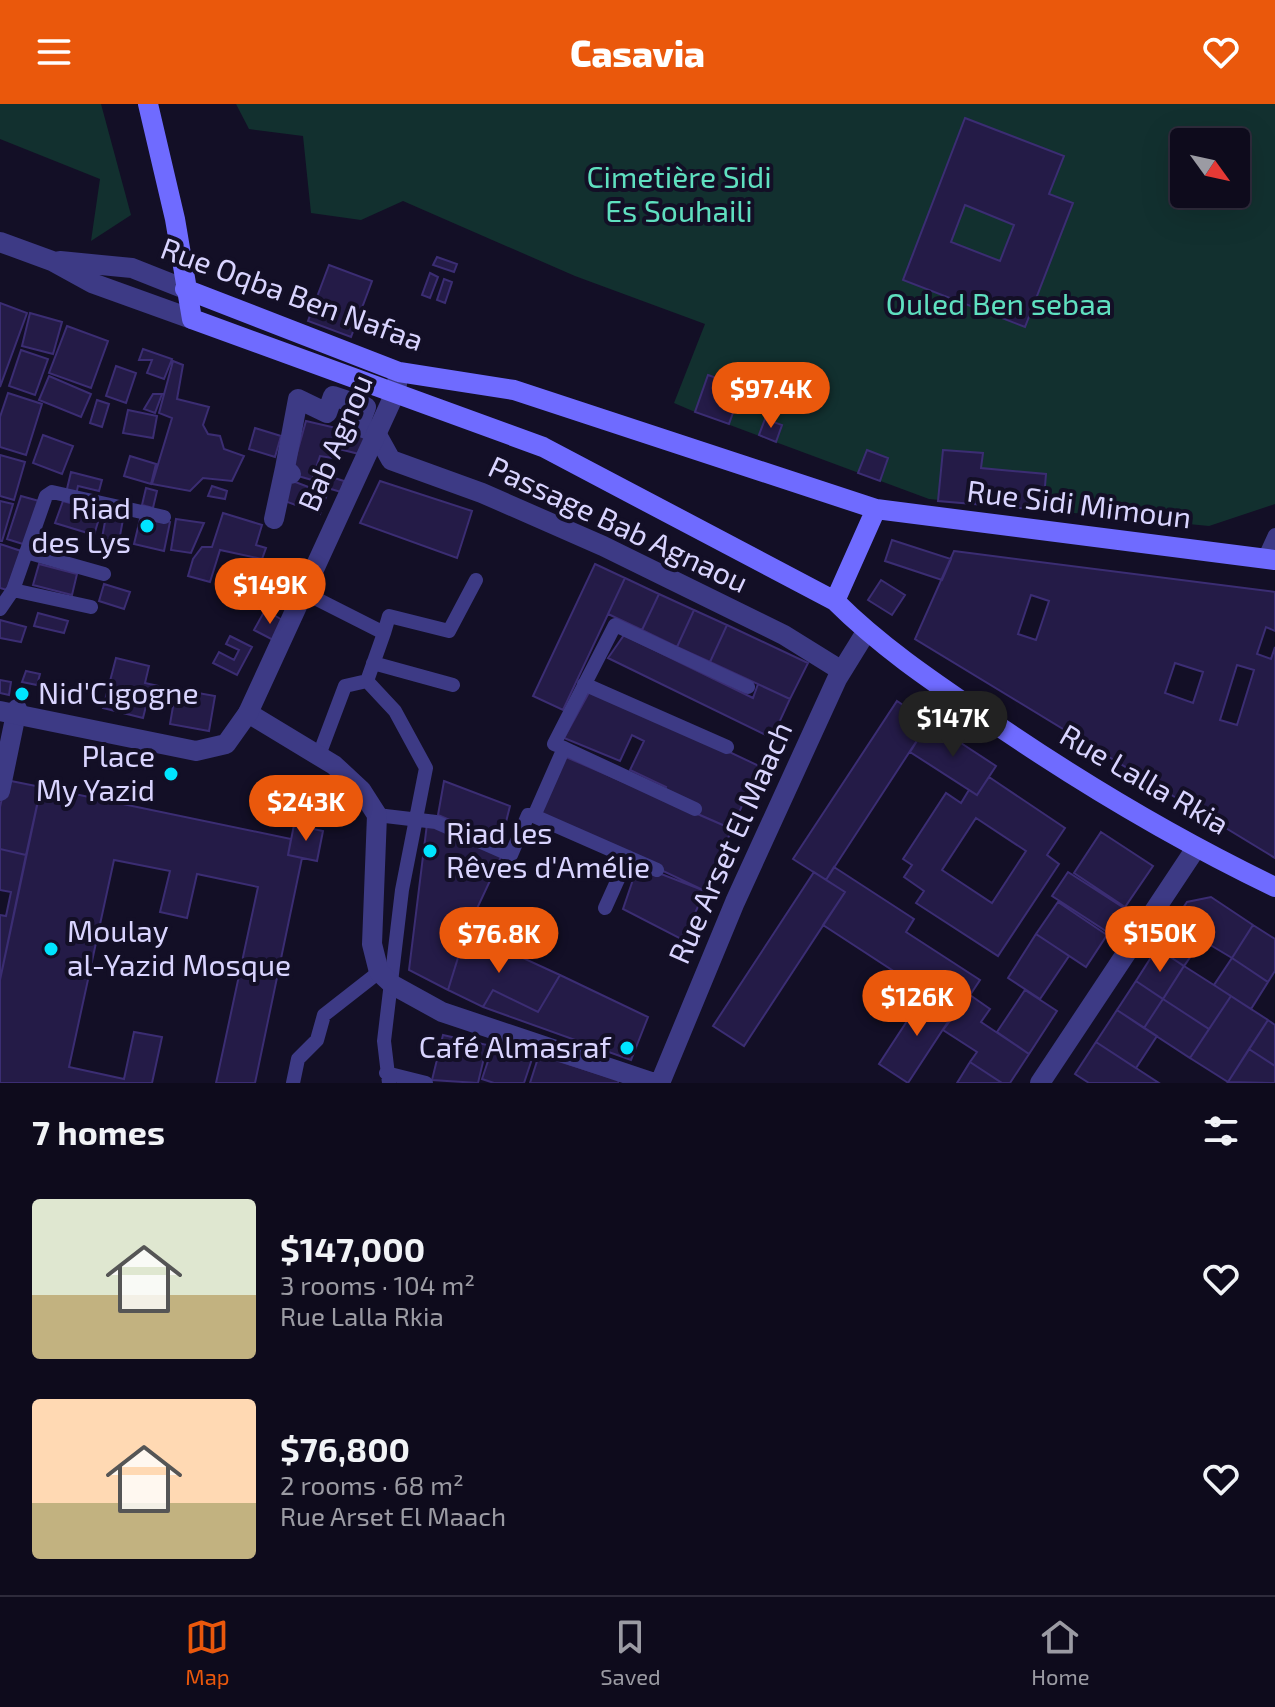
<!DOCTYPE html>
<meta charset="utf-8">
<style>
body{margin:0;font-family:"Exo 2",sans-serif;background:#171425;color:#f1f3f6;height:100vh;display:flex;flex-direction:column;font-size:30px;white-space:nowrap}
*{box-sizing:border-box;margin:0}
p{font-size:26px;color:#9b9ba3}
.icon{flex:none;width:44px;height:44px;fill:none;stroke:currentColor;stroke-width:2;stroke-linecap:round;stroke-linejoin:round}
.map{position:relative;height:979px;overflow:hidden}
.panel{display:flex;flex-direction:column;background:#0e0b1c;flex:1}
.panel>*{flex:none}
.needle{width:52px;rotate:123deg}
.tools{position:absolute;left:1170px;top:24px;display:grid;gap:16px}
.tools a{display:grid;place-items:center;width:80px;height:80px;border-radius:8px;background:#0e0b1c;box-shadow:0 8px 32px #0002,0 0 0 2px #2e2b3b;font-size:40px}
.price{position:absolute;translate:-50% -68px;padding:0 18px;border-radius:28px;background:#ea580c;color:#fff;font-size:26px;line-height:52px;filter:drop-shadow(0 2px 4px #0008)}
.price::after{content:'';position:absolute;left:50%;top:48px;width:24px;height:18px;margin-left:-12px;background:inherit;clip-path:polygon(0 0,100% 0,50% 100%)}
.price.current{background:#222;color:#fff}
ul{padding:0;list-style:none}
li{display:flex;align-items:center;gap:24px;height:200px;padding:0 32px}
li span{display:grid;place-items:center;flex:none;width:224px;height:160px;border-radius:8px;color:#555}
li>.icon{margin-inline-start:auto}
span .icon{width:96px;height:96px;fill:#fffc;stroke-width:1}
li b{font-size:34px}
h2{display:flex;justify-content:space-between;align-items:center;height:96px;padding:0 32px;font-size:34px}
header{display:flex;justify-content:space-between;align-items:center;height:104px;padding:0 32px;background:#ea580c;color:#fff;font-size:36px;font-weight:800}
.tabs{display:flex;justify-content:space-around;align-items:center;height:112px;border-top:2px solid #2e2b3b;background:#0e0b1c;font-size:22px;color:#9b9ba3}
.tabs a{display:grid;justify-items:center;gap:4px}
.tabs .current{color:#ea580c}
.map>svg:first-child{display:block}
.green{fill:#12302f;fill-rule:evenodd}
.building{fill:#241b47;stroke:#3b2d73;stroke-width:2;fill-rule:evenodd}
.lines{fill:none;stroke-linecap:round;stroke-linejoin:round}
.service{stroke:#3d3a85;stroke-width:14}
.pedestrian{stroke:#3d3a85;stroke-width:20}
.minor{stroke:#3d3a85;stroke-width:20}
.tertiary{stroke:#3d3a85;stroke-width:20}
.secondary{stroke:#6f6bff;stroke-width:20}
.poi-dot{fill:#00e5ff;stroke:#130f26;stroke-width:3}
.labels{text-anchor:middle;stroke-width:8;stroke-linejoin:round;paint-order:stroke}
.park-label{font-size:30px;fill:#5fe0c0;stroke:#130f26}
.street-label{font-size:30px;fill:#d9d4ff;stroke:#130f26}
.poi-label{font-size:30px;fill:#d9d4ff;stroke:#130f26;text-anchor:end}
</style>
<header><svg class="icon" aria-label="menu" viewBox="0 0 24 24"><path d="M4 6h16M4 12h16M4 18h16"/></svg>Casavia<svg class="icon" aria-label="heart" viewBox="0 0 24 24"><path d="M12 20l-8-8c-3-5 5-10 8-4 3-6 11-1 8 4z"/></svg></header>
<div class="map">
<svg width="1275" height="979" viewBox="0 0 1275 979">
<rect width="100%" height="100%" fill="#130f26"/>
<path class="green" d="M0,0H101L131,111L91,137L100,75L0,35Z
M236,0H1275V400L1209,422L929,395L695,308L674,299L705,220L575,172L403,97L361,116L311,109L303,32L249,25ZM1184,38H1236V90H1184Z"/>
<path class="building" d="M965,14L1064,52L1049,90L1073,99L1025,223L903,176ZM965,101L1014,121L1000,157L951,138Z
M437,153L457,160L454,168L433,161Z
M329,161L372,177L351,233L308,217Z
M430,169L438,173L430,194L422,191Z
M444,175L452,178L445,199L437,196Z
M0,199L27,209L0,283Z
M30,209L62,218L53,250L22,242Z
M67,222L108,237L91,284L49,269Z
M143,245L172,255L164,275L147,269L152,256H139Z
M21,246L48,255L35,291L9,282Z
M173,257L183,261L177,295L209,303L203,321L208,330L220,332L224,345L244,352L232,377L203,374L190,387L152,380L172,314L159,309Z
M116,262L136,269L126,299L106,292Z
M708,271L742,283L729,320L695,308Z
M49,272L91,290L81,313L39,296Z
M8,289L42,300L26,351L0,343V313Z
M153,290H162L155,309L144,305Z
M97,296L109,300L102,323L90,319Z
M128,306L157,312L153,334L123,329Z
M765,315L782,321L776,338L759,331Z
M306,317L366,331L359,350L335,344L333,354L320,352L312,376L291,370Z
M255,324L281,332L275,353L249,345Z
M43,331L73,342L62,370L33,359Z
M867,346L888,354L880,377L858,369Z
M943,346L983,349L981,364L1046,370L1043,406L938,397Z
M0,351L25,358L14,396L0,392Z
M130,352L156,360L151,380L124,372Z
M71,368L102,376L99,387L78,382L76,391L66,389Z
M318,369L344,377L341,388L314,380Z
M290,376L327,390L320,410L282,396Z
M380,377L472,407L457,454L360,419Z
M212,382L227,387L225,395L208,392Z
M146,384L157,387L153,404L142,401Z
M21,392L39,397L26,441L7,435Z
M0,397L13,400L2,437H0Z
M63,397L101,408L94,431L55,419Z
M107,407L124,410L119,437L102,434Z
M223,409L262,421L256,441L266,444L262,455L220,446L210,478L188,472L193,455L202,443H212Z
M141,411L170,418L164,447L134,440Z
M176,415L204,419L191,449L171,446Z
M892,436L951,455L942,476L885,457Z
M0,440L21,447L7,486L0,484Z
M954,447L1275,488V527L1266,523L1257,550L1271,555L1275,543V754L915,535ZM1031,491L1049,497L1036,536L1018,530ZM1175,559L1203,568L1193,599L1165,589ZM1237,561L1254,566L1237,621L1220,616Z
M39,460L77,470L72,491L33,481Z
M595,460L625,474L563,606L533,592Z
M271,465L286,472L269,504L255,497Z
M625,474L659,490L642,526L608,510Z
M881,476L905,491L892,511L868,496Z
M104,480L130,488L124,505L99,497Z
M659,490L694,506L677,543L642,526Z
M265,506L286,518L275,537L254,526Z
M694,506L727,521L710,558L677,543Z
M38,509L68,517L64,529L34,522Z
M0,516L26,523L21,538L0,534Z
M727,521L808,559L790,595L710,558Z
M624,531L753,594L758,580L790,595L772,634L608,554Z
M230,532L252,543L237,571L213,559L219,548L234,556L239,546L226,540Z
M116,554L149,562L145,579L163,583L158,605L146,602L143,614L103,604Z
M26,567L40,570L37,581L22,578Z
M0,576L11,578L9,591L0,589Z
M592,583L759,662L732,725L661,694L666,683L630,666L644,637L632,631L620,657L564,634Z
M176,585L215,592L209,627L170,620Z
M897,597L929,618L826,776L793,755Z
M929,618L996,662L977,691L910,648Z
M566,653L732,725L705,787L541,709Z
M989,673L1065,724L1047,751L1059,760L998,852L916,799L924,787L904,773L912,761L903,755L946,689L961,699L969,686L977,691ZM976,714L1026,747L992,799L942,766Z
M6,676L41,683L26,751L0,745V703Z
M444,677L510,702L501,738L438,711Z
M41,683L291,735L288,751L302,754L255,979H216L258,783L197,770L187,814L160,808L170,767L114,756L69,963L124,975L134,928L162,933L152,979H0V876Z
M427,720L502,751L466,828L448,886L409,866Z
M294,721L323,727L317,757L288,751Z
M1101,728L1153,762L1125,803L1074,769Z
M0,745L26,751L0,876V811L6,812L11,788L0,786Z
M638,761L705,787L683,836L623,805Z
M834,763L914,815L906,828L980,876L958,909L823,821L845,788L826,776Z
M814,768L845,788L744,942L713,922Z
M1068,768L1124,804L1109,829L1052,792Z
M1211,793L1253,821L1232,854L1202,836L1184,862L1157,844L1187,798Z
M1058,798L1107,831L1086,863L1036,830Z
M1253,821L1275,835V867L1268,878L1232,854Z
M466,828L560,871L538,908L493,886L483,903L448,886Z
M1036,830L1069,852L1040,895L1008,874Z
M1157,844L1184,862L1163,895L1136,877Z
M1232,854L1268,878L1251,905L1214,881Z
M1184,862L1231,892L1209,925L1163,895Z
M560,871L648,913L631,956L483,903L493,886L538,908Z
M1136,877L1163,895L1144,924L1117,906Z
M1025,886L1057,907L1029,950L997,928Z
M926,888L955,907L908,979L879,960Z
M970,891L990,905L981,918L1029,950L1010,979H1002L970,958L977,948L943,926Z
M1231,892L1268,916L1228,978L1190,954Z
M1163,895L1209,925L1190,954L1144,924Z
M1117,906L1157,932L1136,964L1096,938Z
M1268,916L1275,921V962L1249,945Z
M443,931L487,941L478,979L432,976Z
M495,936L534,949L524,979H494L482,975Z
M1096,938L1136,964L1159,979H1089L1075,970Z
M1249,945L1275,962V979L1228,978Z
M539,951L619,976L618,979H530Z
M970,958L1002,979H957Z"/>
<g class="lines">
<path class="service" d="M26,448L104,470
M1264,455L1275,431
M13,486L91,503
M303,488L384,529L367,577L345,582L319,651
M0,505L13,486L46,392L52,388L164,413
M384,529L389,512L449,527L476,476
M373,559L453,581
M367,577L395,607L426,664L402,786L384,937L389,979
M584,580L727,643
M564,644L695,705
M377,711L436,718L511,751L528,711L534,712L564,644L554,640L615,521L748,583
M534,712L657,766
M605,804L628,753
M386,969L426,979
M293,979L298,955L317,936L324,911L379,868"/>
<path class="pedestrian" d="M291,370L285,364L298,295L327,309L333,292L366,303L359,322L376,329
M274,415L285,364
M0,687L17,605"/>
<path class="minor" d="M0,138L52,157L92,179L192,215
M60,157L132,164L185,185
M376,329L391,356L482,389L603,442L784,531L842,567
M248,609L334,661L361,686L377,711L372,840L379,868L393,881L442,908L654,979
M660,979L735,798L837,575L866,528
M1040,979L1196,744"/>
<path class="tertiary" d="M0,607L196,647L226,640L248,609L396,287L398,272"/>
<path class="secondary" d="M148,0L175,115L192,215L543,343L835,497C880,542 932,577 985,613C1078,677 1173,734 1275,783
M185,185L399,268L514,286L876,405L1275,456
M835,497L876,405"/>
</g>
<g class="poi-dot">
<circle cx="147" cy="422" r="8"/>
<circle cx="22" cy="590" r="8"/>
<circle cx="171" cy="670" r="8"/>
<circle cx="430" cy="747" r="8"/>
<circle cx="51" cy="845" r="8"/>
<circle cx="627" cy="944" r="8"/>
</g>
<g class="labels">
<g class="park-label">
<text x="679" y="84">Cimetière Sidi<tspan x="679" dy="34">Es Souhaili</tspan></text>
<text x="999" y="211">Ouled Ben sebaa</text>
</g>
<g class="street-label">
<text transform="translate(292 191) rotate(20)" y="10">Rue Oqba Ben Nafaa</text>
<text transform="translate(336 339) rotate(-67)" y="10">Bab Agnou</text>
<text transform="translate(1079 401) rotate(7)" y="10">Rue Sidi Mimoun</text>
<text transform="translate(618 421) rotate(25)" y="10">Passage Bab Agnaou</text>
<text transform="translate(1144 676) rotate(30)" y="10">Rue Lalla Rkia</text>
<text transform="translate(731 739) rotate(-66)" y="10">Rue Arset El Maach</text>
</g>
<g class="poi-label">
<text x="131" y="415">Riad<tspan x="131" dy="34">des Lys</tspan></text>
<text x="38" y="600" text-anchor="start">Nid'Cigogne</text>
<text x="155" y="663">Place<tspan x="155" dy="34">My Yazid</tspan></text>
<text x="446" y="740" text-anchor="start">Riad les<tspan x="446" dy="34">Rêves d'Amélie</tspan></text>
<text x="67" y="838" text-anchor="start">Moulay<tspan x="67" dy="34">al-Yazid Mosque</tspan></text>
<text x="611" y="954">Café Almasraf</text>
</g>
</g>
</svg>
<div class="tools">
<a><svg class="needle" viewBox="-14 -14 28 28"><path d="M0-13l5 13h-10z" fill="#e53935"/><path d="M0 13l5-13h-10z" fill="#9b9ba3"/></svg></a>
</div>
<b class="price" style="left:771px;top:326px">$97.4K</b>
<b class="price" style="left:270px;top:522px">$149K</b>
<b class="price current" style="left:953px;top:655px">$147K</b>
<b class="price" style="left:306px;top:739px">$243K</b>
<b class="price" style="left:1160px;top:870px">$150K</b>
<b class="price" style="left:499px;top:871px">$76.8K</b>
<b class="price" style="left:917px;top:934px">$126K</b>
</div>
<section class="panel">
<h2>7 homes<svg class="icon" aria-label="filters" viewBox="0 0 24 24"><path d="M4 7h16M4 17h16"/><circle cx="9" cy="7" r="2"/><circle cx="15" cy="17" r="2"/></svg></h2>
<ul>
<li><span style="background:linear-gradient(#dfe7d0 60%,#c2b280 0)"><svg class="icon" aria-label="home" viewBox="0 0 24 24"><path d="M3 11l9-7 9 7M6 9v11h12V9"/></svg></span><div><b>$147,000</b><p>3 rooms · 104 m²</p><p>Rue Lalla Rkia</p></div><svg class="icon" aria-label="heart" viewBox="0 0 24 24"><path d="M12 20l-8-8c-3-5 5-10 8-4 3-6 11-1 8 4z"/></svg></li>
<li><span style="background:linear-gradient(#ffd9b3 65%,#c2b280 0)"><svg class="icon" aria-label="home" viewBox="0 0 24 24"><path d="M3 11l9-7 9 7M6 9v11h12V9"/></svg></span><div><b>$76,800</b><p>2 rooms · 68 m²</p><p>Rue Arset El Maach</p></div><svg class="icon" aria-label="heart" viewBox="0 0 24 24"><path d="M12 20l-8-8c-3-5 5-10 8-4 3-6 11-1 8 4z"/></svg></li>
</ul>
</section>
<nav class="tabs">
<a class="current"><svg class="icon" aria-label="map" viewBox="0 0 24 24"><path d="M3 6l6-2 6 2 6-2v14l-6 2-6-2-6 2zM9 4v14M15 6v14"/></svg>Map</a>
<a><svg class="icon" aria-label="saved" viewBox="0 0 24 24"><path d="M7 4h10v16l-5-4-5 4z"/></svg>Saved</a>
<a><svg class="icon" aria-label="home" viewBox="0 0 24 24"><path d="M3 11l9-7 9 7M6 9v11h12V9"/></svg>Home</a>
</nav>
